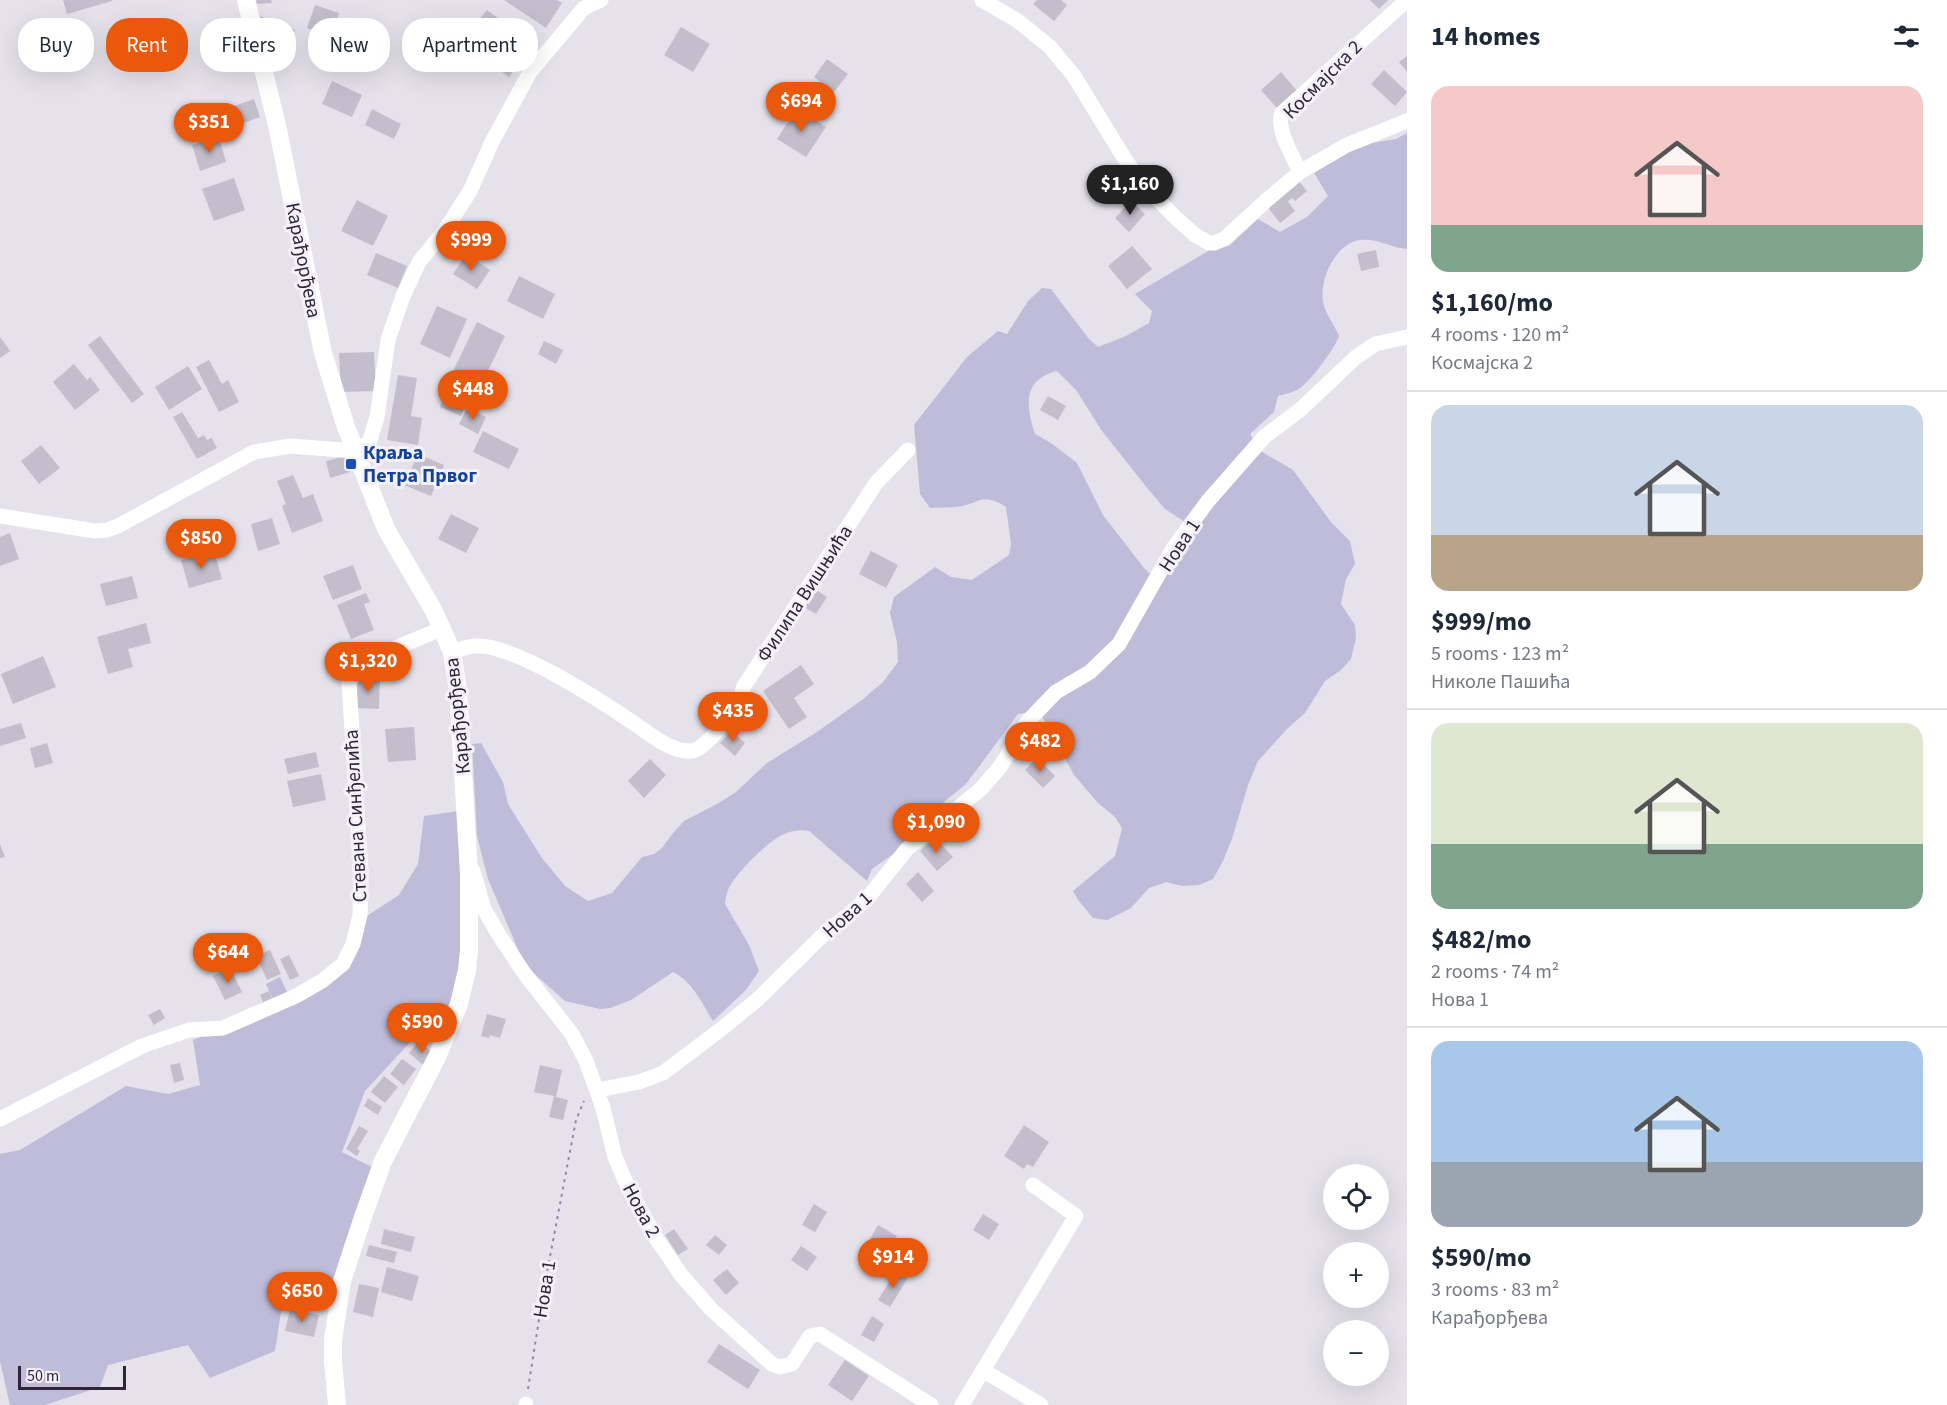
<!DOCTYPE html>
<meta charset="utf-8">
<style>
body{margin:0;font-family:"Source Sans 3",sans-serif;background:#f6f6f7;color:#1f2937;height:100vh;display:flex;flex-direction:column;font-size:22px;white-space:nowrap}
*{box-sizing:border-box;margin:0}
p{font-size:20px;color:#747a83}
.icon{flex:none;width:33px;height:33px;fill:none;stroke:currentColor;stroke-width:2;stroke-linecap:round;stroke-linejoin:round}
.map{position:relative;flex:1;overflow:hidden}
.sheet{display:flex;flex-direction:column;background:#fff;width:540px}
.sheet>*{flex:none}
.top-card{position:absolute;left:18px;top:18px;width:570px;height:54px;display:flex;gap:12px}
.fabs{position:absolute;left:1323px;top:1164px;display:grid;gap:12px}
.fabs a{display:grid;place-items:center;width:66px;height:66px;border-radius:50%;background:#fff;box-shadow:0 6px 24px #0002;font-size:30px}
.scale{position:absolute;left:18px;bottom:15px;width:108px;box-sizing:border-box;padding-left:6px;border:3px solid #30233a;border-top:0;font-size:16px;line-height:21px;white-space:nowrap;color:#30233a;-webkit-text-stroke:4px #f4f2f8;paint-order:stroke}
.price{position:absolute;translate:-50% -51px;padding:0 14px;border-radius:21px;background:#ea580c;color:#fff;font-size:20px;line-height:39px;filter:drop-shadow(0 2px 3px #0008)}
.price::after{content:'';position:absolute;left:50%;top:36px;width:18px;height:14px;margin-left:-9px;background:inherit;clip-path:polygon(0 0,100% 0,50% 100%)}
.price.on{background:#222;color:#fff}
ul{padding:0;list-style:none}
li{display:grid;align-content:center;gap:12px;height:318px;padding:0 24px}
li+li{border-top:2px solid #e0e1e3}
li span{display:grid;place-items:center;height:186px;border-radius:18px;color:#555}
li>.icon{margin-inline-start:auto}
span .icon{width:108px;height:108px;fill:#fffc;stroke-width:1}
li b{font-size:26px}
h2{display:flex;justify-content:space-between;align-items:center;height:72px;padding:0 24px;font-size:26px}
.pill{padding:0 21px;border-radius:24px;background:#fff;box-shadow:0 6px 24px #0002;font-size:21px;line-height:54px}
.pill.on{background:#ea580c;color:#fff}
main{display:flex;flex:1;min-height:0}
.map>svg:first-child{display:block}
.green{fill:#bfbcda;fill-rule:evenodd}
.building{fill:#c3becb}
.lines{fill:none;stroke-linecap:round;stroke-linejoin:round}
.path{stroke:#9984ac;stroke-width:2;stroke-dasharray:3 4.5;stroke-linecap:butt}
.street{stroke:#fff;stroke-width:15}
.secondary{stroke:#fff;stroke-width:18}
.transit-dot{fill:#1a4fb4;stroke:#f4f2f8;stroke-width:2}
.labels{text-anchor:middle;stroke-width:6;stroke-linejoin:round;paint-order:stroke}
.street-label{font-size:20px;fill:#30233a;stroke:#f4f2f8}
.transit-label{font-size:20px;font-weight:bold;fill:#164399;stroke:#f4f2f8;text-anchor:start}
</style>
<main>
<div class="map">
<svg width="1407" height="1405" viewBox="0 0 1407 1405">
<rect width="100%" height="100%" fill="#e5e2eb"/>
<path class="green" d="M1407,133V249C1392,248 1377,238 1361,240C1335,242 1317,283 1324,306C1327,316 1335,326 1339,336C1335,348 1309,384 1297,390C1292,393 1284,394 1278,396L1274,412L1250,434L1259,450L1293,470L1331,522L1350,541L1355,564L1346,579L1341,604L1355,625L1356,638L1351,659L1341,670L1325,681L1305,713L1288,728L1258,761L1248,785L1232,839L1223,861L1213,879L1199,885L1182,886L1166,882L1149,888L1131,908L1107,920L1093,918L1078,900L1073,891L1115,856L1122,828L1115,817L1098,803L1074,775L1039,711L1018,714L966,784L923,819L896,852L872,869L867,881L809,831C800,829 790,831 782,835C766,843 735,874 728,890C726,894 726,899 725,904L749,945L759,971L746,990L713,1021C702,1003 692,981 673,972L631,1000L610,1008L600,1009L565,1001L530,970L519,952L488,879L477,836L472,744L481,743L503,782L508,804L542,858L565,886L588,901L612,893L642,857L654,854L662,848L673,833L684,821L717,804L736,792L767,763L817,732L862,700L883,682L898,662L897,642L890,613L894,597L935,567L951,577L972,580L1009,555L1011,544L1006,507C980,490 978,506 955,507C947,508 939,507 930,508L920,494L914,425L967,357L998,331L1007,334L1028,301L1042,288L1051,289L1089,339L1098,347L1126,336L1149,323L1152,311L1135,294L1215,247L1229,246L1258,219L1280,232L1307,217L1328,196L1314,173L1360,145L1396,139ZM1057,371L1076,390L1102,431L1148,489L1165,509L1185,522L1152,576L1144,568L1103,515L1077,463L1051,443L1035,434C1026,406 1022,380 1057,371Z
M465,810L468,939L442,1034L415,1037L365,1091L342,1152L376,1169L336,1293L282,1306L275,1351L210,1378L188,1345L108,1365L100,1387L45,1405H10L0,1361V1154L20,1150L126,1086L168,1094L200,1085L193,1040L328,986L367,916L399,895L418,864L424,816Z
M280,977L288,994L274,1001L266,984Z"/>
<path class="building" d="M63,0H112V1L67,14Z
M256,0H271L272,3L257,4Z
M504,0H557L562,3L546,28Z
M1037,0H1061L1067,5L1054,21L1033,4Z
M1370,0H1388L1379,9Z
M315,5L339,13L331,36L307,28Z
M487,10L502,21L493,32L478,21Z
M260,16L295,30L284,55L270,57Z
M681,27L710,44L693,72L664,55Z
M512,44L526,54L509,77L495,66Z
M1407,56V72L1399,62Z
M827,59L848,74L834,92L814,77Z
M1384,70L1407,92L1395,106L1371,84Z
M1281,72L1297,91L1277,108L1261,90Z
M332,81L362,95L352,117L322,104Z
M254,99L260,117L216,133L209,115Z
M797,108L826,127L806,157L777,139Z
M372,109L401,124L394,139L365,125Z
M219,137L226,162L200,171L192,145Z
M234,178L245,210L214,221L202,189Z
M1298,180L1307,191L1295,201L1292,198L1288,201L1295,211L1280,223L1266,205Z
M357,200L388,216L373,246L341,231Z
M1131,201L1145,214L1129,232L1115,218Z
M1132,246L1152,269L1127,289L1108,266Z
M1376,250L1379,267L1361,271L1357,254Z
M376,253L407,266L398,288L367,275Z
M466,254L490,270L477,289L453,274Z
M519,276L555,294L543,319L507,301Z
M437,306L467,319L450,358L420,344Z
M477,322L505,336L482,383L454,369Z
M100,336L144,394L132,403L88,345Z
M0,337L10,351L0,358Z
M544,341L563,350L556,364L538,354Z
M374,352L376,391L341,392L339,353Z
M209,360L222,384L228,380L239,402L219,412L196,367Z
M74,364L87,380L90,377L100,390L75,410L53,382Z
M188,366L202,389L169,410L155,387Z
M398,375L417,378L411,416L422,418L418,445L387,440Z
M449,382L471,390L461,416L440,407Z
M1048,396L1066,406L1058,420L1040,410Z
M467,408L486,417L478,434L459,424Z
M182,412L198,438L193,441L204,435L207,440L212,438L217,448L197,459L173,417Z
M483,431L519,449L509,469L473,452Z
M41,445L60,468L39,484L21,461Z
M418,454L444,465L431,496L404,485Z
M346,456L350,472L330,478L326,461Z
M293,475L303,498L313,494L323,521L292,533L282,506L286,504L277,481Z
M451,514L479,528L466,553L438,539Z
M272,518L280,544L258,551L251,524Z
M10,533L19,559L0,566V537Z
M214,551L222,579L189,588L181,560Z
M871,551L898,565L886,588L859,574Z
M353,565L362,589L333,600L323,576Z
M132,576L138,598L106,606L100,584Z
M813,588L827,597L816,614L802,606Z
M366,593L370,602L364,604L374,630L351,639L337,605Z
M146,623L151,643L128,649L133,667L108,674L97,637Z
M43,656L56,687L13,704L1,674Z
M801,665L814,684L794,698L807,717L789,729L763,691Z
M358,677L380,678L379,709L356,708Z
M21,723L26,738L0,746V729Z
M414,727L416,760L388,762L385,729Z
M731,731L745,743L735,756L720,743Z
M47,743L53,763L35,768L30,748Z
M316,752L319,767L288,774L284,759Z
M1037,758L1055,776L1043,788L1025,770Z
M650,759L666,775L644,798L628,781Z
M321,774L326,800L293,807L287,781Z
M935,838L953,857L937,871L920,851Z
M0,844L5,857L0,858Z
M918,872L934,891L922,902L906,884Z
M270,950L281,974L267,980L256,956Z
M289,955L299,976L290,980L280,959Z
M230,968L242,992L225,1000L213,976Z
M269,991L273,1000L264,1004L260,995Z
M160,1009L165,1018L154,1025L148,1015Z
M487,1014L506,1019L500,1038L490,1035L489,1038L481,1036Z
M419,1041L434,1054L424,1066L409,1053Z
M402,1059L416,1069L404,1085L390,1074Z
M180,1063L184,1080L174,1083L170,1065Z
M540,1065L562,1070L556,1097L568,1100L563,1120L549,1117L554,1096L534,1092Z
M384,1076L398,1087L385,1103L371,1092Z
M368,1098L382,1107L378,1115L364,1106Z
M1024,1125L1049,1142L1033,1167L1027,1164L1024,1169L1004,1156Z
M359,1126L368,1131L357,1149L360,1151L357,1156L346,1149Z
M814,1204L827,1212L815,1232L802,1225Z
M983,1214L999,1224L989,1240L973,1230Z
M878,1225L897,1236L877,1271L858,1260Z
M384,1229L415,1237L411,1252L381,1244Z
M674,1229L688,1249L678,1255L665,1235Z
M715,1235L727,1245L719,1255L706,1245Z
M369,1245L397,1252L394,1263L366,1256Z
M801,1246L817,1257L807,1271L791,1260Z
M387,1267L419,1276L412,1301L381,1292Z
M727,1269L739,1283L726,1295L713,1280Z
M896,1271L908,1278L890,1307L878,1300Z
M359,1284L379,1288L373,1317L353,1312Z
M290,1309L319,1315L314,1337L285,1331Z
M872,1316L884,1324L874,1342L861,1335Z
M719,1344L760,1370L748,1389L707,1362Z
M845,1360L869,1376L852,1401L828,1385Z"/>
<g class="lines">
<path class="path" d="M528,1389L544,1288L576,1120L584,1101"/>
<path class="street" d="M982,0L1018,21L1050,47L1074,76L1123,156L1140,181L1176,218L1195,235L1209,243H1214L1224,239L1268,199L1300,172L1347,145L1407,121
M1300,172C1294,158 1275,128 1282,113L1407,0
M0,516L95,531L107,530L118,526L254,452L290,446L355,451L369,443L377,417L388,340L403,296L419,262L445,230L470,191L492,142L530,72L584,8L601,0
M452,652C461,649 469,645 479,646C519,647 603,702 638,726C652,736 672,752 691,751C704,751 731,715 738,703C741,698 742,692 744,686L876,483L908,450
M473,871L484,909L499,935L524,973L572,1034L586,1061L603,1108L615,1157L628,1187L656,1238L682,1276L711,1309L772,1364L780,1367L792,1364L810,1336L820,1334L931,1405
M598,1090L639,1082L663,1073L720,1030L758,999L822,936L866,900L907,849L981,789L1000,767L1028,721L1056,692L1090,672L1119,644L1174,547L1208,501L1265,436L1301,409L1355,358L1375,344L1407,337
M0,1119L142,1046L189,1030L223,1028L296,996L322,981L343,964L353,944L360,915L361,871L349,683L356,667L364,661L441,629
M984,1371L1041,1405
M526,1405V1404
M962,1405L1076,1216L1033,1185"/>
<path class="secondary" d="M246,0L277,125L323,353L346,427L386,529L434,611L452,652L458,690L469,873V951L467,970L459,1004L437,1057L383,1161L363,1217L342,1281L333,1340V1361L337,1405"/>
</g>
<rect class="transit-dot" x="345" y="458" width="12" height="12" rx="3"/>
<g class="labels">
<g class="street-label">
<text transform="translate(1322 79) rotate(-45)" y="7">Космајска 2</text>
<text transform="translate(304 260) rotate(79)" y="7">Карађорђева</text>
<text transform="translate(1179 545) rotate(-57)" y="7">Нова 1</text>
<text transform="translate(804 593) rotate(-57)" y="7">Филипа Вишњића</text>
<text transform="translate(457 716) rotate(-96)" y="7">Карађорђева</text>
<text transform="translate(355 816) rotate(-93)" y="7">Стевана Синђелића</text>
<text transform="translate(847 914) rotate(-42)" y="7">Нова 1</text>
<text transform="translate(642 1210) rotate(62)" y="7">Нова 2</text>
<text transform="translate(544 1289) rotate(-81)" y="7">Нова 1</text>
</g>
<g class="transit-label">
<text x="363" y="459">Краља<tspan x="363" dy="23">Петра Првог</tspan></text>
</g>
</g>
</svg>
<div class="fabs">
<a><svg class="icon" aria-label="locate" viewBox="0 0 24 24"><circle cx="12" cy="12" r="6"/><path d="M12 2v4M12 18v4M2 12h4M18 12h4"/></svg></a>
<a>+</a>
<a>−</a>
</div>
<div class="scale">50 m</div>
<b class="price" style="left:801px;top:133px">$694</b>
<b class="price" style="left:209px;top:154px">$351</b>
<b class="price on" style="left:1130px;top:216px">$1,160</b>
<b class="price" style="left:471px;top:272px">$999</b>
<b class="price" style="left:473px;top:421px">$448</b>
<b class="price" style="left:201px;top:570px">$850</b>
<b class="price" style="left:368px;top:693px">$1,320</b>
<b class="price" style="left:733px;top:743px">$435</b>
<b class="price" style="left:1040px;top:773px">$482</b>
<b class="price" style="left:936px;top:854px">$1,090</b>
<b class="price" style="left:228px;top:984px">$644</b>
<b class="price" style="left:422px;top:1054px">$590</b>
<b class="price" style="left:893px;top:1289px">$914</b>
<b class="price" style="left:302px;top:1323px">$650</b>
<div class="top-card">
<a class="pill">Buy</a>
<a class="pill on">Rent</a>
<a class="pill">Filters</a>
<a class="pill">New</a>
<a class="pill">Apartment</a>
</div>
</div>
<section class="sheet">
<h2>14 homes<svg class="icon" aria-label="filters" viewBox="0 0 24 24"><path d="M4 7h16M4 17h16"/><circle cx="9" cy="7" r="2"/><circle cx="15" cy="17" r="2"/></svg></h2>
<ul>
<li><span style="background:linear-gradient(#f6c9c9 75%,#7fa58c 0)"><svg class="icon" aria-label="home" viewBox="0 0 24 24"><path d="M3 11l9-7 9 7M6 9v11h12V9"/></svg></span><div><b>$1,160/mo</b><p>4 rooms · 120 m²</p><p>Космајска 2</p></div></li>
<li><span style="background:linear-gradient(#c9d6e8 70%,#b9a48a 0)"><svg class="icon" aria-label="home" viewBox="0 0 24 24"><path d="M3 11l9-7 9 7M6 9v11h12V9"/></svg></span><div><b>$999/mo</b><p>5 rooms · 123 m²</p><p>Николе Пашића</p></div></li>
<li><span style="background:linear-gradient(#dfe7d0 65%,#7fa58c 0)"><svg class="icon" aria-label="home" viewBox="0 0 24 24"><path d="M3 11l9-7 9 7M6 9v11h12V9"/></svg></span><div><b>$482/mo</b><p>2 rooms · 74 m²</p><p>Нова 1</p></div></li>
<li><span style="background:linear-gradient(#a9c7e8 65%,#9aa5b1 0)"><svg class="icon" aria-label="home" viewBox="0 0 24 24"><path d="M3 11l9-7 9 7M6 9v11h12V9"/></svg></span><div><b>$590/mo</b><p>3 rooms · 83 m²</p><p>Карађорђева</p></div></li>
</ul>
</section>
</main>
